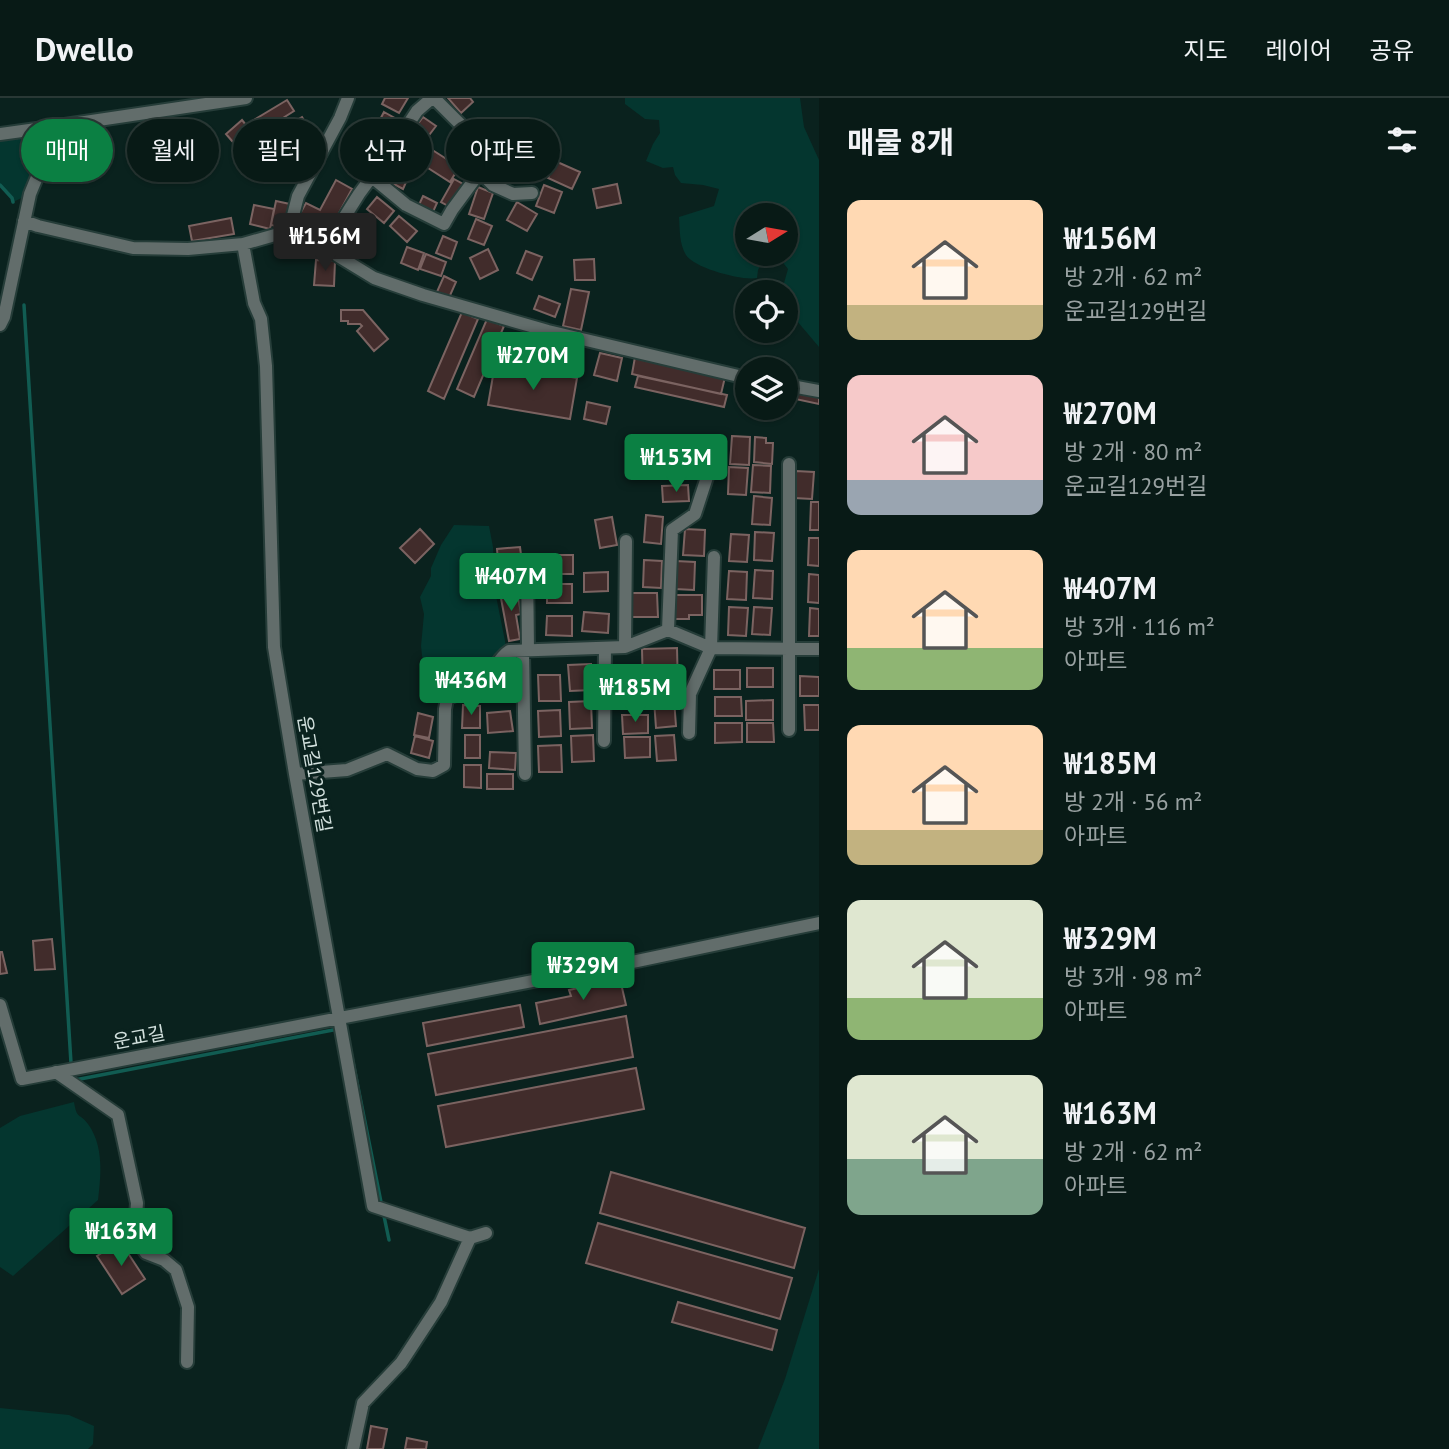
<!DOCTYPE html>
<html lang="ko">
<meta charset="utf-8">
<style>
body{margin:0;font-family:"PT Sans","Noto Sans KR",sans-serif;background:#162723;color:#f1f3f6;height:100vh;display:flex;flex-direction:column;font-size:26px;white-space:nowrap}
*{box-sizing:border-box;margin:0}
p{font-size:23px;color:#98a1a1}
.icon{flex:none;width:38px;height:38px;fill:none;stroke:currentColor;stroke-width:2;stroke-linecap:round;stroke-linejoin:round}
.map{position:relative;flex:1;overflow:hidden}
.details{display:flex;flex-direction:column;background:#081a16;width:630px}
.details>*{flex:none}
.hud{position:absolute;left:21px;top:21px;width:665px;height:63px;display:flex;gap:14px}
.needle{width:46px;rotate:79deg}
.controls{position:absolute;left:735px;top:105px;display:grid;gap:14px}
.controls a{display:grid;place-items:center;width:63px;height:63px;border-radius:50%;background:#081a16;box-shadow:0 2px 5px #0004,0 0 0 2px #293835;font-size:35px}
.price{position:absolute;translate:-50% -60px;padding:0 16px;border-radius:7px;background:#0b8043;color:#fff;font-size:23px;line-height:46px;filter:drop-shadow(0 2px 4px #0008)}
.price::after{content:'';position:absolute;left:50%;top:42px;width:21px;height:16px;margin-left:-10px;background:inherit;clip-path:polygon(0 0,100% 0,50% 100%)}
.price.current{background:#222;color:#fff}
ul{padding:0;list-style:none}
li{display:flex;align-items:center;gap:21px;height:175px;padding:0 28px}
li span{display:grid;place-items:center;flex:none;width:196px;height:140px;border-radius:14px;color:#555}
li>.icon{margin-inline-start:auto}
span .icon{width:84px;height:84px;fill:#fffc;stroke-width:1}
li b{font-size:30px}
h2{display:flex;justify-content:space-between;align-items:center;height:84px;padding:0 28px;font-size:30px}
.pill{padding:0 24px;border-radius:32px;background:#081a16;box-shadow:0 2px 5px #0004,0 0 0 2px #293835;font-size:24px;line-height:63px}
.pill.current{background:#0b8043;color:#fff}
header{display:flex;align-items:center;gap:42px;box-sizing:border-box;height:98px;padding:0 35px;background:#081a16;border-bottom:2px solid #293835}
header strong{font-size:33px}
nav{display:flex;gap:38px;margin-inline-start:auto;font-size:24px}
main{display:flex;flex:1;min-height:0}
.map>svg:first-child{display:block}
.green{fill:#04362f;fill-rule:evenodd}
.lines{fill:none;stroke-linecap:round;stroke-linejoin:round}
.stream{stroke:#115c52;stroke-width:3.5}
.building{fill:#412c2b;stroke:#7b6361;stroke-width:2}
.minor-casing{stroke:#263d39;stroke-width:16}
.minor{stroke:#626d6b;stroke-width:12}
.labels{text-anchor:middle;stroke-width:6;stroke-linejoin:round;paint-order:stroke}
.street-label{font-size:19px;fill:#d2e0dd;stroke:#0a221e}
</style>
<header>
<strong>Dwello</strong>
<nav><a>지도</a><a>레이어</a><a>공유</a></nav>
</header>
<main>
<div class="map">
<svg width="819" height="1351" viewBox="0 0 819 1351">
<rect width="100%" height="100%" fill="#0a221e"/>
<path class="green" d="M625,0H800L804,29L819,62V249L786,210V194H778L784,185L788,171L781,162L764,161L758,172L757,180C742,183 694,170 686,157C679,145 680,132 679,119L714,108L719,91L703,87L681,85L675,77L673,69L663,70L646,63L653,46L660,35L659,22L645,21L625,6ZM747,117H786V156H747Z
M58,28L30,96L13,104L12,100L0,87V36Z
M454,427L489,428L493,449L495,493L506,548L481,580L460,591L426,593L421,548L424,516L420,499L431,478V470L441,447Z
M74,1004C77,1022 79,1014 88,1026C104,1048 101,1077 98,1102L13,1178L0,1169V1030L20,1018Z
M819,1171V1351H758L785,1281Z
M0,1310L69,1317L94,1328L93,1346L88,1351H0Z"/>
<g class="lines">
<path class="stream" d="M0,87L12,100L13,104
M24,207L71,965
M346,929L381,1104
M74,977L75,982L333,932
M384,1118L389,1142"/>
</g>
<path class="building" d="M385,0H408L399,15L382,6Z
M448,0H470L473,4L461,15Z
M287,2L294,13L259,35L252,23Z
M384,14L400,23L389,42L374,33Z
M302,19L309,31L274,51L267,39Z
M423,19L436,28L423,45L411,35Z
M242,22L255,38L239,51L226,36Z
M479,24L500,35L491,54L477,47L482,38L474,34Z
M423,46L459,69L450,84L414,61Z
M358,50L377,61L369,75L351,64Z
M506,56L526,66L517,84L507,79L511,72L501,67Z
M555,63L580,74L572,91L548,80Z
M386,67L395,72L390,80L381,75Z
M396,76L407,82L403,91L392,85Z
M454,81L463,86L450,109L441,104Z
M336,82L352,91L326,139L296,123L306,105L320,112Z
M617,86L621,105L597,110L593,91Z
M544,87L562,94L554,115L536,108Z
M478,89L493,95L484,121L469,116Z
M423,98L437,105L432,116L418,109Z
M377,99L394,113L384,125L367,111Z
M276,103L290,106L285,130L271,127Z
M517,104L537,116L527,133L507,122Z
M254,107L274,111L270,131L250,126Z
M399,118L417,133L407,144L390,128Z
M231,120L234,136L192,143L189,128Z
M476,121L492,128L484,147L468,141Z
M443,138L457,144L451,161L436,155Z
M407,149L424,155L418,172L401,165Z
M488,151L498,172L480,181L470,160Z
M526,153L542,159L532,182L517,175Z
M426,156L446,164L441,178L420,171Z
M594,161L595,182H575L574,162Z
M316,162L335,163L334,188L314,187Z
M444,178L456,184L448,202L436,196Z
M571,191L589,194L581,232L563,228Z
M539,198L560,206L555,219L534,211Z
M341,212H363L388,241L374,253L357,233L362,228L360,226H348V223H341Z
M462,214L478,221L444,301L428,293Z
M487,221L504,228L474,299L457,291Z
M600,255L622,260L617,283L594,277Z
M635,259L725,279L721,296L632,276Z
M495,266L577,280L570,321L488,307Z
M638,278L727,297L724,309L635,289Z
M786,290L819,297V306L786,299Z
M587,304L610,309L606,326L584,321Z
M732,338L750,339L749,367L730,366Z
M755,339L766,340V345H773L772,366L754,364Z
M753,367L771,368L770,395L751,394Z
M729,369L748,370L746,397L728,396Z
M796,373L814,374L812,401L794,400Z
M688,387L689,403L663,404L662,388Z
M754,398L772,400L770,427L752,426Z
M811,404H819V432H810Z
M646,417L663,419L661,446L644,444Z
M612,419L617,447L600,450L595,422Z
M420,431L434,446L415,465L400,450Z
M685,431L705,432L704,458L683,457Z
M755,434L774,435L772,463L754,462Z
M731,436L749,437L747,464L729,463Z
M809,440H819V468L808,467Z
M520,449L523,472L499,474L497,451Z
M548,457H573V476H547Z
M644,462L662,463L661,490L643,489Z
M676,463L695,464L694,492L675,491Z
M755,472L773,473L772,501L753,500Z
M729,473L747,474L746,502L727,501Z
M608,474V493L584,494V475Z
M809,476L819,477V505L808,504Z
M547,486H572V505H547Z
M517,491L521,516L516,517L520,541L509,543L500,495Z
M632,495H657L658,519H632Z
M675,497H702V517H689V521H675Z
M729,509L748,510L746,538L728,537Z
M754,509L772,510L770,537L752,536Z
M810,510L819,511V538H809Z
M584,514L609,516L608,535L582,533Z
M547,518H572V538L546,537Z
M677,550L678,591L643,592L642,551Z
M591,566L592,592L570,593L568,567Z
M747,570H773V589H747Z
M631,571L632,602H612L611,572Z
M714,572H740V591H714Z
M497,577H519L520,603L498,604Z
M538,577H560L561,603H539Z
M800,578L819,579V598H800Z
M715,599H741L742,618H715Z
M674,601L676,628L656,630L654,602Z
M773,602V622H746V603Z
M591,603L592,630L570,631L569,604Z
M463,607L480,608V630H462Z
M804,607H819V632H805Z
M560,612L561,638L539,639L538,613Z
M510,613L513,633L488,635L487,615Z
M418,615L433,619L429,640L414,637Z
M622,617H648V635L623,636Z
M715,625H742V644L715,645Z
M747,625H773L774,644H747Z
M465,637H480V660H465Z
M593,637L594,663L572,664L571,638Z
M674,637L676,662L657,663L655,638Z
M415,638L433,643L429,660L411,655Z
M624,639H650V659L625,660Z
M561,647L562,674H539L538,648Z
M490,654L516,655L515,672L489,670Z
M464,667H481V690L464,689Z
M487,676H513V691H487Z
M52,841L55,871L35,872L33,843Z
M0,854H2L7,875L0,876Z
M620,881L626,907L540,926L536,905L571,898L569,892Z
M520,907L524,929L427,948L423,925Z
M626,918L633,959L436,997L428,956Z
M636,970L644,1011L446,1049L438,1008Z
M611,1074L805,1130L794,1170L600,1115Z
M598,1125L792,1180L780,1221L586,1165Z
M120,1143L145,1181L122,1196L97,1158Z
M678,1204L777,1232L772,1252L672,1224Z
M371,1328L387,1331L383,1351H367Z
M407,1340L427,1344L426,1351H405Z"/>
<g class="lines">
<g class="minor-casing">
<path id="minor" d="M434,0L464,30L473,42L475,64L480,74L493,87L513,96L532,95
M0,36L58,28
M372,79L406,107L444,126L452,112L480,74
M24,123L38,128L133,150L188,151L243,146L289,133L325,150L374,180L423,197L548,233L747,280
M289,133L298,98L340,20L348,0
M243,146L254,205L261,221L266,268L274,549L295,676L373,1108L470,1140L486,1135
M325,150L359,96L390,54L417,13L432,0
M0,227L4,219L30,96L58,28L246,0
M786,287L819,293
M789,366V632
M527,466L528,552
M668,532L672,432L695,416L708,376L714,364
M625,549L626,443
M523,553L525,676
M689,635L690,596L711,550L714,459
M604,643L605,550
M295,676L347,672L387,656L417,671L433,673L444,667L445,611L447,601C457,594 470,595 480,588C492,580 496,561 509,553L625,549L668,532L711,550L819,551
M0,907L22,981L637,863L819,825
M56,974L118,1017L137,1105L135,1130L139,1145L146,1155L164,1162L176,1172L188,1209L187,1264
M353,1351L363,1305L401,1265L441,1204L470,1140"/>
</g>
<use href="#minor" class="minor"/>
</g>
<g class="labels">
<g class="street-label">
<text transform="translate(315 676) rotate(80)" y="7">운교길129번길</text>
<text transform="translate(139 939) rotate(-11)" y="7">운교길</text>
</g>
</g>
</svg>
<div class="controls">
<a><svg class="needle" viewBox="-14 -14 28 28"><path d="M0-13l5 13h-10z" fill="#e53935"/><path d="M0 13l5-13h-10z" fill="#98a1a1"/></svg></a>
<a><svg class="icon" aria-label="locate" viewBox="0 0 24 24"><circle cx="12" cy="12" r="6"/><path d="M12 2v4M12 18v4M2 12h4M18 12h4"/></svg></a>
<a><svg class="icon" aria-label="layers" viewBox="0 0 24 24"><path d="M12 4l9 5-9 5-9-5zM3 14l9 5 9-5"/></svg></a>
</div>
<b class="price current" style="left:325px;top:175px">₩156M</b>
<b class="price" style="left:533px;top:294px">₩270M</b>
<b class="price" style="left:676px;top:396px">₩153M</b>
<b class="price" style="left:511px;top:515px">₩407M</b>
<b class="price" style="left:471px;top:619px">₩436M</b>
<b class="price" style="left:635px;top:626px">₩185M</b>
<b class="price" style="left:583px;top:904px">₩329M</b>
<b class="price" style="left:121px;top:1170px">₩163M</b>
<div class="hud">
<a class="pill current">매매</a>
<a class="pill">월세</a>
<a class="pill">필터</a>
<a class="pill">신규</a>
<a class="pill">아파트</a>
</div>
</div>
<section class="details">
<h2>매물 8개<svg class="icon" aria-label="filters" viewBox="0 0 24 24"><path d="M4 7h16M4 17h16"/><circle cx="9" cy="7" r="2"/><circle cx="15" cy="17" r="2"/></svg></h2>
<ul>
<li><span style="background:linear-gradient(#ffd9b3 75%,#c2b280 0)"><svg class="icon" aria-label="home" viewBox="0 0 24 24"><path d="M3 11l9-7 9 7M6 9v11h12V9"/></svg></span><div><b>₩156M</b><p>방 2개 · 62 m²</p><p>운교길129번길</p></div></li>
<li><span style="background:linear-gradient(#f6c9c9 75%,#9aa5b1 0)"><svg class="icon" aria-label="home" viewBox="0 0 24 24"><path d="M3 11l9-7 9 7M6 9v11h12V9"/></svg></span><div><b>₩270M</b><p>방 2개 · 80 m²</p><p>운교길129번길</p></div></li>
<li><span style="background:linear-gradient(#ffd9b3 70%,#8fb573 0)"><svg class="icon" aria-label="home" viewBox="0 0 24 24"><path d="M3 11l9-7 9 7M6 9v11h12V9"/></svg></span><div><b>₩407M</b><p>방 3개 · 116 m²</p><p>아파트</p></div></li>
<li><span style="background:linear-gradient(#ffd9b3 75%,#c2b280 0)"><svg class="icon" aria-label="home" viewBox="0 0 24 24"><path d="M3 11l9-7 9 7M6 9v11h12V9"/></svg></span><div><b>₩185M</b><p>방 2개 · 56 m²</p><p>아파트</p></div></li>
<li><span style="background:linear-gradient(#dfe7d0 70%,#8fb573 0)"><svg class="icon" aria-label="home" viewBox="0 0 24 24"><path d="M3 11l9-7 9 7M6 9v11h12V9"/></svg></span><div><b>₩329M</b><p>방 3개 · 98 m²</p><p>아파트</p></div></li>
<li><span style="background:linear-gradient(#dfe7d0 60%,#7fa58c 0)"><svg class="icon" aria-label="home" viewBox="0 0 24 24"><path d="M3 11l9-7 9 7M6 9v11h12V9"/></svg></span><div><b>₩163M</b><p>방 2개 · 62 m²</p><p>아파트</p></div></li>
</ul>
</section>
</main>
